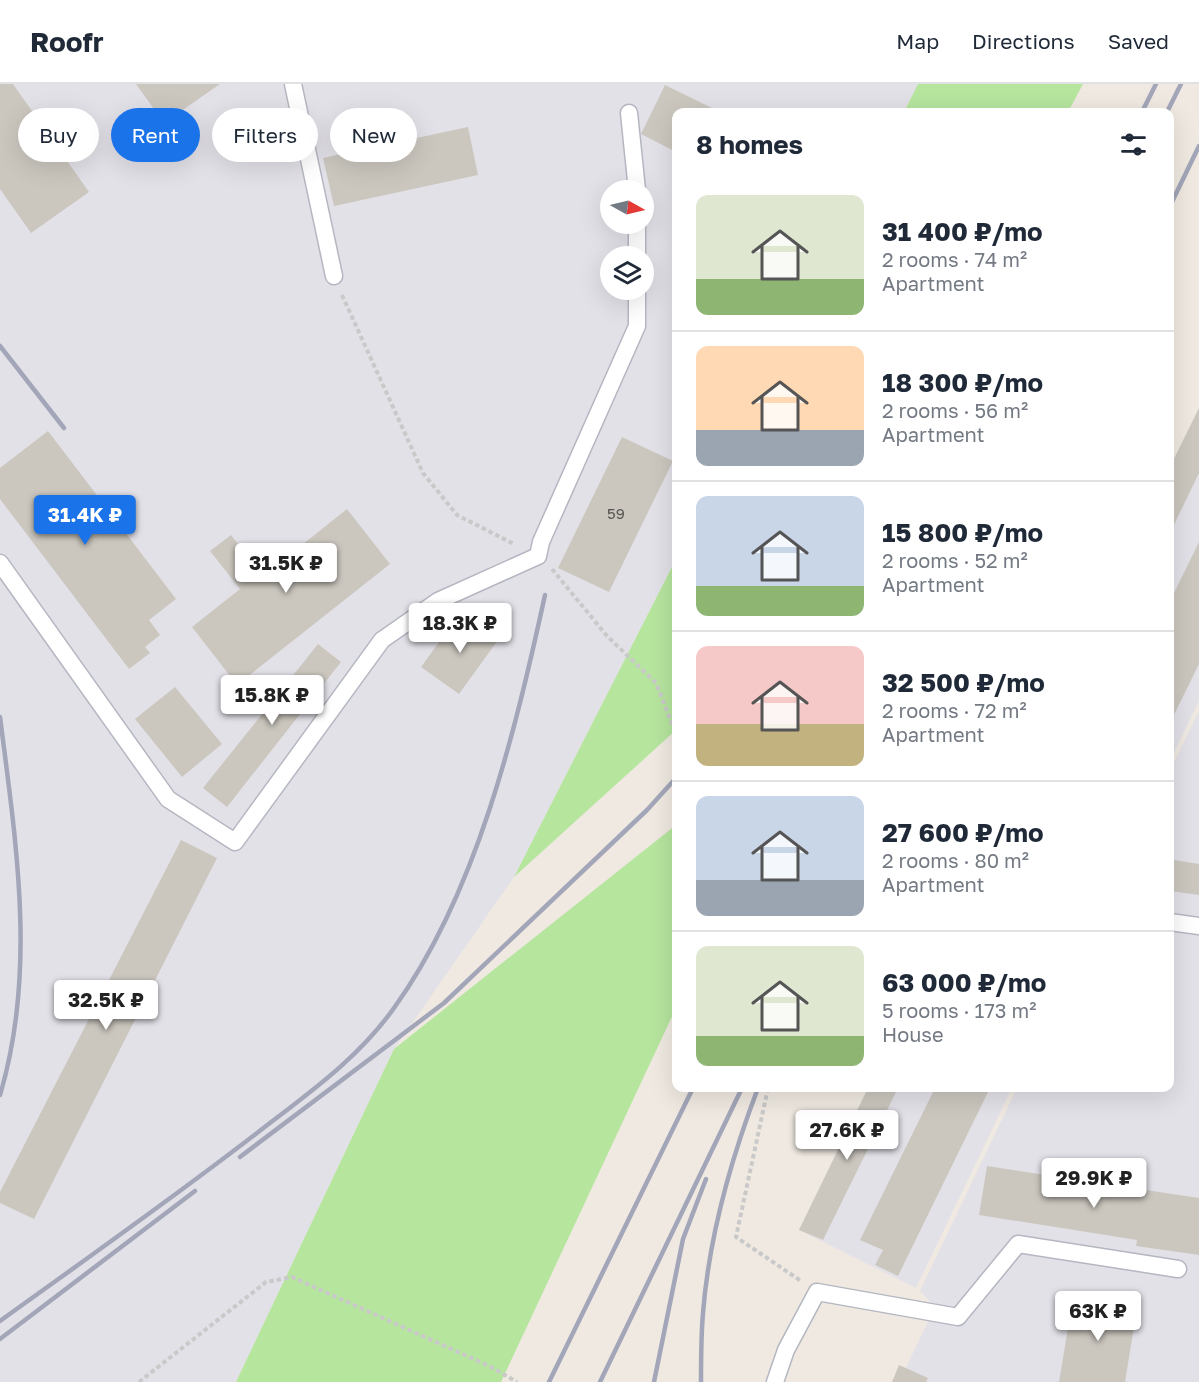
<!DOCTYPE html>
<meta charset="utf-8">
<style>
body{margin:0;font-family:"Golos Text",sans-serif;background:#f6f6f7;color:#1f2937;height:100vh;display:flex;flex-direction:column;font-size:22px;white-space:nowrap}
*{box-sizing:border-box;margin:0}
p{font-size:20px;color:#747a83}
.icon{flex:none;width:33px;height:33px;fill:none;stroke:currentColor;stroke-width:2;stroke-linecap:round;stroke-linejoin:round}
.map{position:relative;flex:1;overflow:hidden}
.details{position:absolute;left:672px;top:24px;width:502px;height:984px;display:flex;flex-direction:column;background:#fff;border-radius:12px;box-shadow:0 6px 24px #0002}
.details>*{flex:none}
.banner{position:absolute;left:18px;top:24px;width:564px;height:54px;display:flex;gap:12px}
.needle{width:39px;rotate:98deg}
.controls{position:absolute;left:600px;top:96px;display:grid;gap:12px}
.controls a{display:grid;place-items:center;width:54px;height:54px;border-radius:50%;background:#fff;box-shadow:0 6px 24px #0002;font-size:30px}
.price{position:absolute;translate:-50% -51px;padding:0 14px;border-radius:6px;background:#fff;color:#222;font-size:20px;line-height:39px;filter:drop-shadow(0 2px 3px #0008)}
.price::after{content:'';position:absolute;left:50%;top:36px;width:18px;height:14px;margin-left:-9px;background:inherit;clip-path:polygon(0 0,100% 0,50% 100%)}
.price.current{background:#1a73e8;color:#fff}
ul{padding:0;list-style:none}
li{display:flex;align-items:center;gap:18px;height:150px;padding:0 24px}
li+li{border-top:2px solid #e0e1e3}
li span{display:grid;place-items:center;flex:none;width:168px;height:120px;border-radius:12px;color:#555}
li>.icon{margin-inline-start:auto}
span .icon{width:72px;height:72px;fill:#fffc;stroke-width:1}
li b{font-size:26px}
h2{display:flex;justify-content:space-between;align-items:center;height:72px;padding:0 24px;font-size:26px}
.pill{padding:0 21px;border-radius:27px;background:#fff;box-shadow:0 6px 24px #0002;font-size:21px;line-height:54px}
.pill.current{background:#1a73e8;color:#fff}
header{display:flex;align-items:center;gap:36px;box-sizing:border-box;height:84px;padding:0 30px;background:#fff;border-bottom:2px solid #e0e1e3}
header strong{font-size:28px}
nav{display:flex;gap:33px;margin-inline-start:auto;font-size:21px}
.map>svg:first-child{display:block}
.industrial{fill:#e3e1e8;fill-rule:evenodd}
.green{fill:#b6e59e}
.building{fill:#cbc7bf}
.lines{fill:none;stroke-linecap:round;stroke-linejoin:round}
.service-casing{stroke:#b4b7c1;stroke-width:19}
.path{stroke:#c9c9c9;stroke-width:4;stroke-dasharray:4.5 3;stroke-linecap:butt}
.service{stroke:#fff;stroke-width:16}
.rail{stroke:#a3a6b8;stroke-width:4.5}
.labels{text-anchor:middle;stroke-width:4.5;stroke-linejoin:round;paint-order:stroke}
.number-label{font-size:15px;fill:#555452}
</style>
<header>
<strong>Roofr</strong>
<nav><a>Map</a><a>Directions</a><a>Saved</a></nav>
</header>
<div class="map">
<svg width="1199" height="1298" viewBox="0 0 1199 1298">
<rect width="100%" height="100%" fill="#efe9e1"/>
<path class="industrial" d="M0,0H918L904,28H676V475L514,793L394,965L236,1298H0ZM610,106H644V140H610ZM610,172H644V206H610Z
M1199,324V617L1170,677V383Z
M1199,627V1298H899L935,1223L920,1207L1017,1004H1170V687Z
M868,1004H1012L916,1204L799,1146Z"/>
<path class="green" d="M918,0H1083L1068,28H904Z
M676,475V646L514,793Z
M676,741V924L501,1298H236L394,965Z"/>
<path class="building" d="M0,0H13L89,108L31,149L0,105Z
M136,0H220L164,39Z
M665,1L714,25L713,28H676V68L641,50Z
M468,43L478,91L334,122L323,74Z
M1199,324V389L1170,449V383Z
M48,347L176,515L149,536L160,551L145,563L150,569L129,585L0,415V384Z
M622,353L673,377L609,508L558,484Z
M347,425L390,480L237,601L192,543L240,505L210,467L231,451L263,492Z
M1199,458V580L1170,639V517Z
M460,529L498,556L459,610L421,583Z
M318,560L341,578L227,723L203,704Z
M175,603L222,660L182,693L135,635Z
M181,756L217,774L34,1135L0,1119V1108Z
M1174,776L1199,780V811L1170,807Z
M868,1004H898L823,1156L799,1146Z
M935,1004H990L898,1192L875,1181L883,1166L860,1156Z
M987,1082L1199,1114V1171L1136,1162L1137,1156L979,1131Z
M1073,1214L1137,1224L1125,1298H1059Z
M899,1281L928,1294L926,1298H892Z"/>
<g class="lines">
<g class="service-casing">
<path id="service" d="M293,0L334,192
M629,29L637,106
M637,140V172
M0,479L168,715L235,758L382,556L438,517L538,472L541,458L637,242V206
M1170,838L1199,842
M775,1298L786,1266L817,1208L958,1233L1018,1160L1178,1185"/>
</g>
<path class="path" d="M342,211L423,389L457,431L514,460
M552,485L607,552L656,599L676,650
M768,1004L736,1153L801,1197
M139,1298L266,1198L292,1193L489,1282L517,1298"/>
<use href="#service" class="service"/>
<path class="rail" d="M1142,28L1156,0
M1167,28L1181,0
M1170,122L1199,62
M0,262L64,344
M0,633C16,759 37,887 0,1011
M240,1073L444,919L647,726L676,694
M0,1237C86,1175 173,1114 257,1049C306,1011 358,975 394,924C477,809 515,648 545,511
M0,1255L195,1107
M549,1298L693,1004
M600,1298L742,1004
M654,1298L683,1155L706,1095
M701,1298C701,1275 701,1252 703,1229C709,1153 731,1075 758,1004"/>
</g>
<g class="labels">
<g class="number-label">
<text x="616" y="435">59</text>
</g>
</g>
</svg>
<div class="controls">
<a><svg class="needle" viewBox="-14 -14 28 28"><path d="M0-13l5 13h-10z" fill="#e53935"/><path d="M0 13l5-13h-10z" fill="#747a83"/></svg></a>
<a><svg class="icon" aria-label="layers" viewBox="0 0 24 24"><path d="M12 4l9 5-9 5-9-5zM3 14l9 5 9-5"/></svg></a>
</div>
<b class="price current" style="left:85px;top:462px">31.4K ₽</b>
<b class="price" style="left:286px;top:510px">31.5K ₽</b>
<b class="price" style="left:460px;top:570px">18.3K ₽</b>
<b class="price" style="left:272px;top:642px">15.8K ₽</b>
<b class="price" style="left:106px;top:947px">32.5K ₽</b>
<b class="price" style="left:847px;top:1077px">27.6K ₽</b>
<b class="price" style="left:1094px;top:1125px">29.9K ₽</b>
<b class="price" style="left:1098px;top:1258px">63K ₽</b>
<div class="banner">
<a class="pill">Buy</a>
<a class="pill current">Rent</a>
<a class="pill">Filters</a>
<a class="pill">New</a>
</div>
<section class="details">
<h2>8 homes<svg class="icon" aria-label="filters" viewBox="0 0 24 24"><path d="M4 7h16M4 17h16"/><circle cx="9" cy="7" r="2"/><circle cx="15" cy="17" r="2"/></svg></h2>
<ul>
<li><span style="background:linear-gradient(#dfe7d0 70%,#8fb573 0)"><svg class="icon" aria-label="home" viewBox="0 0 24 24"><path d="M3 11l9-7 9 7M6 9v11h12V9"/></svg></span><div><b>31 400 ₽/mo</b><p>2 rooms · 74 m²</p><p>Apartment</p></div></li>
<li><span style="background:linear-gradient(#ffd9b3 70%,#9aa5b1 0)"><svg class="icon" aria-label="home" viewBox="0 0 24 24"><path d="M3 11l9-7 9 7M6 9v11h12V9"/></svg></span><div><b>18 300 ₽/mo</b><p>2 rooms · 56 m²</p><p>Apartment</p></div></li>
<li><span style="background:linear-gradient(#c9d6e8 75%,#8fb573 0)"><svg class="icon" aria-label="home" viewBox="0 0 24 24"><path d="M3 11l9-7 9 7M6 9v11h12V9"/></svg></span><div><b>15 800 ₽/mo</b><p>2 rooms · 52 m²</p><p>Apartment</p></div></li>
<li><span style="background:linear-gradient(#f6c9c9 65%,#c2b280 0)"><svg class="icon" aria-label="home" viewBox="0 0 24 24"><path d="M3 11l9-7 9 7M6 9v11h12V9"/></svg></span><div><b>32 500 ₽/mo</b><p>2 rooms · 72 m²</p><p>Apartment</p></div></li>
<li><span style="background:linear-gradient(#c9d6e8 70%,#9aa5b1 0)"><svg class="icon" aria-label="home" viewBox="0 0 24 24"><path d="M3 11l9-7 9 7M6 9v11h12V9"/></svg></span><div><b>27 600 ₽/mo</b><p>2 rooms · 80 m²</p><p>Apartment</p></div></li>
<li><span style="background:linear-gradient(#dfe7d0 75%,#8fb573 0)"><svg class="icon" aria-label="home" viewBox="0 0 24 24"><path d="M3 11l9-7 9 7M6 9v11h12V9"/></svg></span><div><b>63 000 ₽/mo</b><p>5 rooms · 173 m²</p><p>House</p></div></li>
</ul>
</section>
</div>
